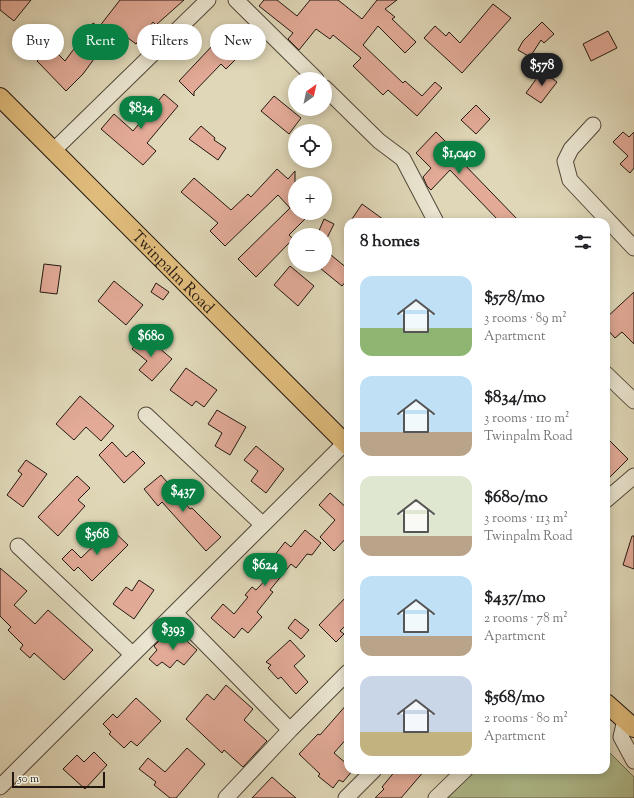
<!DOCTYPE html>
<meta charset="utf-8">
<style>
body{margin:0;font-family:"Sorts Mill Goudy",serif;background:#f2f2f2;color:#202124;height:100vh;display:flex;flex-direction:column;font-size:15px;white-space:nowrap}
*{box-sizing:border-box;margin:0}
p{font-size:13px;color:#757577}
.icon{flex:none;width:22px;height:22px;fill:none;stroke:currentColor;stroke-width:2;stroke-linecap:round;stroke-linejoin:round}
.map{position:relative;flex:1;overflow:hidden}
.details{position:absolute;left:344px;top:218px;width:266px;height:556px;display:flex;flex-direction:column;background:#fff;border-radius:12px;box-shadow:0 2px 10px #0003}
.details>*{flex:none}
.top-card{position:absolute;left:12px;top:24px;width:272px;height:36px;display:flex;gap:8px}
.needle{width:26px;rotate:33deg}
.tools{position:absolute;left:288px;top:72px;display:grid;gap:8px}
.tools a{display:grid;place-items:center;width:44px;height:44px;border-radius:50%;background:#fff;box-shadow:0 2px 10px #0003;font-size:20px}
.scale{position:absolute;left:12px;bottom:10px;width:93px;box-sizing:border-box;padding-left:4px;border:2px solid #231811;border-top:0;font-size:11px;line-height:14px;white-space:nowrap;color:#231811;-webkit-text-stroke:3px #eae5d0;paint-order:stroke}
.price{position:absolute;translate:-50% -34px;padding:0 9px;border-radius:14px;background:#0b8043;color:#fff;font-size:13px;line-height:26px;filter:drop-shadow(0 1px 2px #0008)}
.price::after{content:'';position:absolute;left:50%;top:24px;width:12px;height:9px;margin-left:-6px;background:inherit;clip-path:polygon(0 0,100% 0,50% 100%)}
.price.current{background:#222;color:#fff}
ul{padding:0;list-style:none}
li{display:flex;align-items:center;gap:12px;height:100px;padding:0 16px}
li span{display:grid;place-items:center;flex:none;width:112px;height:80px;border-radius:12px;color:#555}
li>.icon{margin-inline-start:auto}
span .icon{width:48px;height:48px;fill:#fffc;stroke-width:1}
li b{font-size:17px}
h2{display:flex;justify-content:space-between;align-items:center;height:48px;padding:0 16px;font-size:17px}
.pill{padding:0 14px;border-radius:18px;background:#fff;box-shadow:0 2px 10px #0003;font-size:14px;line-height:36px}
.pill.current{background:#0b8043;color:#fff}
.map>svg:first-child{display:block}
.green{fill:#b1be8f;stroke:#6a6b50}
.building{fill:#e2aa97;stroke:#231811}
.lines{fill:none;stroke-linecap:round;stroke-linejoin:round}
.minor-casing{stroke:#52483a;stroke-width:17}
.major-casing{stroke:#231811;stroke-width:20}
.minor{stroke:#eae5d0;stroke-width:15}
.major{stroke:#e0bc7c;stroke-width:18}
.labels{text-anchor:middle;stroke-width:3.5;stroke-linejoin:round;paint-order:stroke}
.street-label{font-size:16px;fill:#231811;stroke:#eae5d0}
</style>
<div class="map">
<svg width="634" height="798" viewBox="0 0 634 798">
<rect width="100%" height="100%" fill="#dfd7b7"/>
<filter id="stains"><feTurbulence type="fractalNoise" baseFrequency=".005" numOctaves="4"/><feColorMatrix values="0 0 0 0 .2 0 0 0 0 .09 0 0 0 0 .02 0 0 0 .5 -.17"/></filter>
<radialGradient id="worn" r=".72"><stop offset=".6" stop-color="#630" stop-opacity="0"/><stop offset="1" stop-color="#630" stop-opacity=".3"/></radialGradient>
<path class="green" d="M606,749L634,777V798H445L474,770H606Z"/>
<path class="building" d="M0,0H31L14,21L0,10Z
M120,0H184L156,25L153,22L136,44L116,29L83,74L66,91L37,61L52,48L65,61L93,23L99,27Z
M264,0H277L297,16L310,0H338L362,19L377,0H397L385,9L395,17L392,19L416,42L405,53L378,26L363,45L403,83L405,81L422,96L435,82L442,88L417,116L388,90L383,95L353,66L361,58L333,35L330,39L316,29L299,50L288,39L293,33L259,6Z
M493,4L511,18L462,73L424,38L435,26L446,36L449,32L460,43Z
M542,22L554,34L544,43L541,40L530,57L518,50L523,41Z
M230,27L249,46L226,69L221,64L194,92V96L179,81Z
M608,31L617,48L591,61L583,44Z
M542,71L557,82L541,103L526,93Z
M164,94L178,106L147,143L156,151L143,165L101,129L114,114L133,131Z
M274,96L301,118L289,134L261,111Z
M476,105L490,119L476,134L461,120Z
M201,126L215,138L214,140L226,148L218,160L189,139Z
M436,132L462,158L460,160L520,222H500L450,170L431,190L427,186L423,177L431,168L416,153Z
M623,132L629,137L634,132V168L630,173L620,164L628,156L613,142Z
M277,169L288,179L295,171V213H311L289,235L293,239L256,277L238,259L290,208L278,195L225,246L210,231L218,223L181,192L194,178L231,210L248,194L251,197Z
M362,204L387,222H350Z
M324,219L334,224L327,238L325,235L318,233Z
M331,255L348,269V279L342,286L320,268L325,265V262Z
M44,264L61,266L57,294L40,292Z
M290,266L314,286L298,306L274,285Z
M114,281L143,305L126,325L98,301Z
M156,283L169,292L163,300L151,292Z
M634,292V344L622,332L615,338L606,328V318Z
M144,335L172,359L152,381L139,370L147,361L132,349Z
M186,368L217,390L204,407L196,401L192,406L170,390Z
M80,396L114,426L101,441L86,427L74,440L56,424Z
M217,410L246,427L230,455L215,446L222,433L208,424Z
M606,437L628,459L606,481Z
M112,442L126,457L133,451L145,463L124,483L99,455Z
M256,446L284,469L266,493L251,481L258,471L244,460Z
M26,460L47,474L23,507L7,495L22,474L18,471Z
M161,475L190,509L192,508L221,537L206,551L162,502L158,506L144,489Z
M77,476L90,488L78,500L85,506L58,536L38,517Z
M330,493L348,509V536L334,551L320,537L335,520L319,505Z
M111,529L128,545L92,581L78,567L74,571L62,559L72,549L81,558Z
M305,530L321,543L312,555L307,554L296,568L291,564L270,590L273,592L257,612L262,617L248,633L242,628L234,638L211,618L223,604L234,614L248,597L245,595L252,587L256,590L274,571L267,565L285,542L291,547Z
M632,536H634V569L623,565Z
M0,568L27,591L14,605L35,624L48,610L93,650L64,680L34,653L30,658L20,649L23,645L8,630L11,627L0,616Z
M139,580L154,590L134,619L113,604L126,587L132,591Z
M348,595V623L340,631L344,634L336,642L319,625Z
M295,619L309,630L301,639L288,628Z
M174,630L197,650L184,665L177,660L170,668L162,662L157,666L149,659L157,650L154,646L162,638L165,640Z
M290,640L305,656L294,666L308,682L296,694L281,677L278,679L268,668L271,665L266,662Z
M226,685L253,709L244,720L267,741L243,767L224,750L222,753L186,719L207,694L214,700Z
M136,698L161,721L137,746L131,741L124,748L109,734L111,732L103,724L113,714L117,718Z
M348,703V737L334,753L348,765V770H353L343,782L339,780L333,788L318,776L320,774L299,754L318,734L320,735Z
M187,748L205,764L176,798H170L154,785L156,782L139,769L148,758L165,772Z
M94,752L107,765L85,789L63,769L77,755L84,762Z
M396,770H425L401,798H375L384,789L382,787Z
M272,777L283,787L296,798H252Z"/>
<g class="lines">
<g class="minor-casing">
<path id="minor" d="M236,0L316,79
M325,88L379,141L403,159L436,222
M593,125L571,149L565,161L570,180L634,248
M54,150L208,0
M606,374L634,401
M146,415L262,524
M606,500L634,476
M18,546L132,654
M175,613L290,730
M625,720L621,737L634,761
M0,787L345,443
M226,798L290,730L348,672
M346,798L374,770
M436,798L465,770"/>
</g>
<g class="major-casing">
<g id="major">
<path id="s1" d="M0,97L348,446"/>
<path d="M606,703L634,728"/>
</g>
</g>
<use href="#minor" class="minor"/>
<use href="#major" class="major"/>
</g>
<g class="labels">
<g class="street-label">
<text dy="6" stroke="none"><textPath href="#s1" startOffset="246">Twinpalm Road</textPath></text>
</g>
</g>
<rect width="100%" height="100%" filter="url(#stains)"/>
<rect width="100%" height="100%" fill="url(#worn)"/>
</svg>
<div class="tools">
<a><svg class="needle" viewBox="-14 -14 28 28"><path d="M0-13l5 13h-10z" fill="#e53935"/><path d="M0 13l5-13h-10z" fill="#757577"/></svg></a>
<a><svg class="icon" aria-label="locate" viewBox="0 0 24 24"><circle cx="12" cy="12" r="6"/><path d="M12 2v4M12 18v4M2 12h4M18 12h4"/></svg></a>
<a>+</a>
<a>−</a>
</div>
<div class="scale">50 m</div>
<b class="price current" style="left:542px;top:87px">$578</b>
<b class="price" style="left:141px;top:130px">$834</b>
<b class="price" style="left:459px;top:175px">$1,040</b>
<b class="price" style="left:151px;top:358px">$680</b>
<b class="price" style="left:183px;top:513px">$437</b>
<b class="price" style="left:97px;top:556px">$568</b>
<b class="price" style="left:265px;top:587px">$624</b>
<b class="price" style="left:173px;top:651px">$393</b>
<div class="top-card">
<a class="pill">Buy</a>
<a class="pill current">Rent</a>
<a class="pill">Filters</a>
<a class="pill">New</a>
</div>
<section class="details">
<h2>8 homes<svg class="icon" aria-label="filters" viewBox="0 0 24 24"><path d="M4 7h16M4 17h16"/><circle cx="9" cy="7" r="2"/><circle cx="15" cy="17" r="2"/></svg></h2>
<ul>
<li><span style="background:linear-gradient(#bfe0f5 65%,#8fb573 0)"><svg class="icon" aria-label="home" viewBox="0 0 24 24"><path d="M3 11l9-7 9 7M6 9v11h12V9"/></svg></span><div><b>$578/mo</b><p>3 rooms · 89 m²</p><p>Apartment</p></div></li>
<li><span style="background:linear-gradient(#bfe0f5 70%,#b9a48a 0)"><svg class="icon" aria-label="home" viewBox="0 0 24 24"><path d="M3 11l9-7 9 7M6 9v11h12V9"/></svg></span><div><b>$834/mo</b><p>3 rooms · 110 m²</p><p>Twinpalm Road</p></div></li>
<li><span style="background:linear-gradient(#dfe7d0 75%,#b9a48a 0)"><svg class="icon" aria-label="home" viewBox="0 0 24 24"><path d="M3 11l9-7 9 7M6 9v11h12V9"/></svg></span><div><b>$680/mo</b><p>3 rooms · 113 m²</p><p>Twinpalm Road</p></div></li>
<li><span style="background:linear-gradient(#bfe0f5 75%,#b9a48a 0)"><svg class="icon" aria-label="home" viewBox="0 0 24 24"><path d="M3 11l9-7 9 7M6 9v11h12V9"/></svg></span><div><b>$437/mo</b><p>2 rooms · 78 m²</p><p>Apartment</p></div></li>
<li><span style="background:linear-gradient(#c9d6e8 70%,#c2b280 0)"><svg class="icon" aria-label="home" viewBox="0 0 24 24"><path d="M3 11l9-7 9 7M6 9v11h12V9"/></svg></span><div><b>$568/mo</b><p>2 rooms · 80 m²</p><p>Apartment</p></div></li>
</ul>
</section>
</div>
